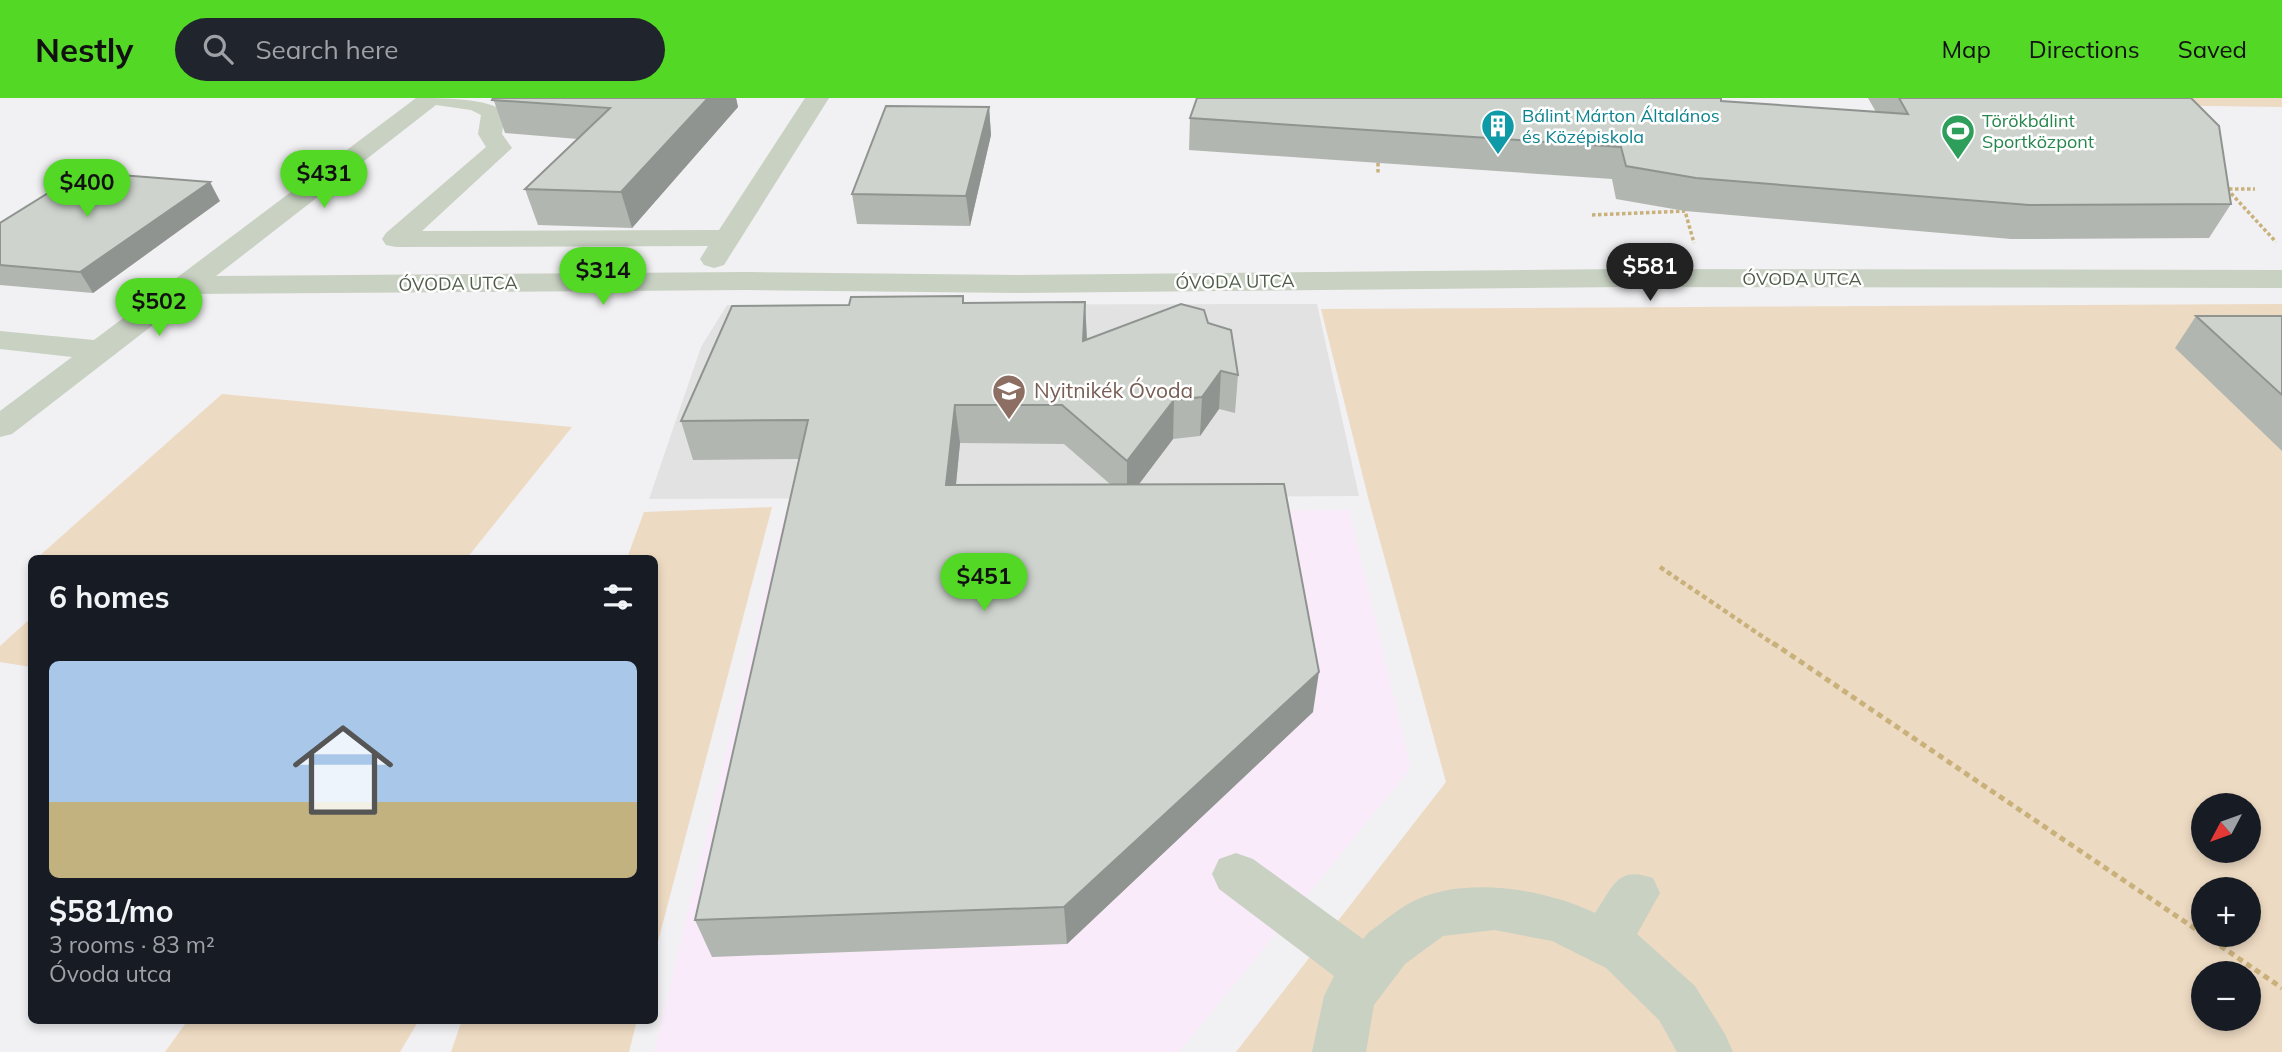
<!DOCTYPE html>
<meta charset="utf-8">
<style>
body{margin:0;font-family:Mulish,sans-serif;background:#20242c;color:#f1f3f6;height:100vh;display:flex;flex-direction:column;font-size:26px;white-space:nowrap}
*{box-sizing:border-box;margin:0}
p{font-size:23px;color:#9ea1a6}
.icon{flex:none;width:38px;height:38px;fill:none;stroke:currentColor;stroke-width:2;stroke-linecap:round;stroke-linejoin:round}
.map{position:relative;flex:1;overflow:hidden}
.drawer{position:absolute;left:28px;top:457px;width:630px;height:469px;display:flex;flex-direction:column;background:#171b24;border-radius:10px;box-shadow:0 4px 10px #0003}
.drawer>*{flex:none}
.needle{width:46px;rotate:229deg}
.tools{position:absolute;left:2191px;top:695px;display:grid;gap:14px}
.tools a{display:grid;place-items:center;width:70px;height:70px;border-radius:50%;background:#171b24;box-shadow:0 4px 10px #0003;font-size:35px}
.price{position:absolute;translate:-50% -60px;padding:0 16px;border-radius:24px;background:#52d825;color:#111;font-size:23px;line-height:46px;filter:drop-shadow(0 2px 4px #0008)}
.price::after{content:'';position:absolute;left:50%;top:42px;width:21px;height:16px;margin-left:-10px;background:inherit;clip-path:polygon(0 0,100% 0,50% 100%)}
.price.current{background:#222;color:#fff}
ul{padding:0;list-style:none}
li{display:grid;align-content:center;gap:14px;height:371px;padding:0 21px}
li+li{border-top:2px solid #363941}
li span{display:grid;place-items:center;height:217px;border-radius:10px;color:#555}
li>.icon{margin-inline-start:auto}
span .icon{width:126px;height:126px;fill:#fffc;stroke-width:1}
li b{font-size:30px}
h2{display:flex;justify-content:space-between;align-items:center;height:84px;padding:0 21px;font-size:30px}
header{display:flex;align-items:center;gap:42px;box-sizing:border-box;height:98px;padding:0 35px;background:#52d825;color:#111}
header strong{font-size:33px}
nav{display:flex;gap:38px;margin-inline-start:auto;font-size:24px}
.search{width:490px;height:63px;background:#20242c;display:flex;align-items:center;gap:18px;box-sizing:border-box;padding:0 24px;border-radius:38px;color:#9ea1a6;font-size:26px}
.map>svg:first-child{display:block}
.commercial{fill:#faebfb}
.education{fill:#e2e2e3}
.green{fill:#eddac2;fill-rule:evenodd}
.lines{fill:none;stroke-linecap:round;stroke-linejoin:round}
.path-far2{stroke:#c9b17c;stroke-width:3.5;stroke-dasharray:3.5 2.5;stroke-linecap:butt}
.path-far1{stroke:#c9b17c;stroke-width:4.5;stroke-dasharray:5 3.5;stroke-linecap:butt}
.path{stroke:#c9b17c;stroke-width:5;stroke-dasharray:6 4.5;stroke-linecap:butt}
.minor{fill:#c8d1c2;fill-rule:evenodd}
.wall{fill:#b1b6b0;fill-rule:evenodd}
.shaded-wall{fill:#909490}
.building{fill:#ced4cd;stroke:#909490;stroke-width:2}
.labels{text-anchor:middle;stroke-width:5;stroke-linejoin:round;paint-order:stroke}
.far-culture-label{font-size:18px;fill:#0d838f;stroke:#fff;text-anchor:start}
.far-leisure-label{font-size:18px;fill:#27864d;stroke:#fff;text-anchor:start}
.far-street-label{font-size:18px;fill:#505d49;stroke:#fff}
.education-label{font-size:21px;fill:#785e54;stroke:#fff;text-anchor:start}
</style>
<header>
<strong>Nestly</strong>
<div class="search"><svg class="icon" aria-label="search" viewBox="0 0 24 24"><circle cx="10" cy="10" r="6"/><path d="M15 15l6 6"/></svg>Search here</div>
<nav><a>Map</a><a>Directions</a><a>Saved</a></nav>
</header>
<div class="map">
<svg width="2282" height="954" viewBox="0 0 2282 954">
<rect width="100%" height="100%" fill="#f1f0f2"/>
<path class="commercial" d="M1349,412L1411,670L1179,954H654L783,418Z"/>
<path class="education" d="M1317,206L1359,398L649,401L701,249L727,207Z"/>
<path class="green" d="M2137,0H2282V9L2144,7Z
M2282,206V954H1236L1446,684L1369,403L1321,211ZM2203,707H2249V752H2203ZM2203,791H2249V836H2203ZM2203,875H2249V920H2203Z
M222,296L572,329L467,460H37Z
M772,409L655,855L654,460H627L644,414Z
M31,520V569L0,564V548Z
M188,922H419L400,954H165Z
M462,922H637L629,954H451Z"/>
<g class="lines">
<path class="path-far2" d="M1378,65V77
M2227,91L2276,144
M2229,91H2255
M1592,117L1685,113L1694,145"/>
<path class="path-far1" d="M1660,469L1775,547"/>
<path class="path" d="M1773,545L2203,836
M2203,836L2282,890"/>
<path class="minor" d="M416,0C441,0 489,0 505,14L502,36L512,50L422,133L719,132L805,0H829L724,167L714,170L704,167L700,161L708,148L396,149L386,147L382,141L386,135L486,49L478,36L481,17L471,12L436,7L216,178L747,174L1018,177L1623,171L2282,172V190L1623,189L1018,195L747,192L193,196L12,336L0,339V313L72,259L0,251V233L94,242Z
M1236,755L1253,761L1363,841L1369,834C1385,823 1401,808 1418,801C1469,778 1548,792 1595,815C1613,789 1617,767 1653,780L1660,795L1637,836L1695,888L1725,936L1733,954H1677L1659,922L1606,870L1552,843L1494,832L1443,838L1405,866L1374,907L1366,954H1312L1324,898L1334,878L1219,791L1212,776L1219,761Z"/>
</g>
<path class="wall" d="M493,0H736L738,9L632,130L538,127L525,91L578,41L505,35Z
M1868,0H2191L2231,106L2209,140L2011,141L1685,113L1616,101L1612,81L1189,52L1190,20L1721,3L1876,14Z
M989,9L991,37L970,128L857,126L852,96Z
M220,103L93,195L0,187V125Z
M963,198L964,205L1086,242L1208,225L1238,277L1235,315L1219,311L1200,338L1173,341L1139,386L1313,614L1067,846L712,859L695,822L799,361L693,362L681,323L849,207ZM960,345L1064,346L1110,386L956,387Z
M2196,218H2282V353L2175,250Z"/>
<path class="shaded-wall" d="M708,0H736L738,9L632,130L621,94Z
M989,9L991,37L970,128L966,98Z
M210,84L220,103L93,195L80,174Z
M1085,204L1087,241L1083,243Z
M1221,273L1219,311L1200,338L1202,299Z
M1174,302L1173,341L1127,402V363Z
M955,307L960,345L952,426L946,387Z
M1319,574L1313,614L1067,846L1064,809Z"/>
<path class="building" d="M493,0H708L621,94L525,91L610,10L492,2Z
M1197,0H1721V3L1908,16L1899,0H2191L2219,28L2231,106L2029,107L1696,80L1626,68L1621,49L1190,20Z
M886,8L989,9L966,98L852,96Z
M82,74L210,84L80,174L0,167V125Z
M963,198V205L1085,204L1083,243L1181,206L1204,212L1208,225L1231,232L1238,277L1221,273L1202,299L1174,302L1127,363L1062,307H955L946,387L1284,386L1319,574L1064,809L695,822L808,322L681,323L732,208L849,207L851,199Z
M2196,218H2282V297Z"/>
<defs>
<g id="building-pin" transform="scale(1.75)"><path d="M0 17L-7.5 6A9.5 9.5 0 1 1 7.5 6Z" fill="#0f9aa8" stroke="#fff"/><path d="M-4-6H4V6H1V3H-1V6H-4ZM-2.5-4.3h1.7v1.8h-1.7ZM.8-4.3h1.7v1.8H.8ZM-2.5-1h1.7V.8h-1.7ZM.8-1h1.7V.8H.8Z" fill="#fff"/></g>
<g id="stadium-pin" transform="scale(1.75)"><path d="M0 17L-7.5 6A9.5 9.5 0 1 1 7.5 6Z" fill="#2e9e5b" stroke="#fff"/><path d="M0-5a6.5 5 0 1 0 0 10a6.5 5 0 1 0 0-10ZM-3.5-1.8h7v3.6h-7Z" fill="#fff"/></g>
<g id="school-pin" transform="scale(1.75)"><path d="M0 17L-7.5 6A9.5 9.5 0 1 1 7.5 6Z" fill="#8d6e63" stroke="#fff"/><path d="M0-5L7-2L0 1L-7-2ZM-4 1L0 2.5L4 1V4Q0 6-4 4Z" fill="#fff"/></g>
</defs>
<g fill-rule="evenodd">
<use href="#building-pin" x="1498" y="28"/>
<use href="#stadium-pin" x="1958" y="33"/>
<use href="#school-pin" x="1009" y="293"/>
</g>
<g class="labels">
<g class="far-culture-label">
<text x="1522" y="24">Bálint Márton Általános<tspan x="1522" dy="21">és Középiskola</tspan></text>
</g>
<g class="far-leisure-label">
<text x="1982" y="29">Törökbálint<tspan x="1982" dy="21">Sportközpont</tspan></text>
</g>
<g class="far-street-label">
<text x="1802" y="187">ÓVODA UTCA</text>
<text transform="translate(1235 184) rotate(-1)" y="6">ÓVODA UTCA</text>
<text transform="translate(458 186) rotate(-1)" y="6">ÓVODA UTCA</text>
</g>
<g class="education-label">
<text x="1034" y="300">Nyitnikék Óvoda</text>
</g>
</g>
</svg>
<div class="tools">
<a><svg class="needle" viewBox="-14 -14 28 28"><path d="M0-13l5 13h-10z" fill="#e53935"/><path d="M0 13l5-13h-10z" fill="#9ea1a6"/></svg></a>
<a>+</a>
<a>−</a>
</div>
<b class="price" style="left:324px;top:112px">$431</b>
<b class="price" style="left:87px;top:121px">$400</b>
<b class="price current" style="left:1650px;top:205px">$581</b>
<b class="price" style="left:603px;top:209px">$314</b>
<b class="price" style="left:159px;top:240px">$502</b>
<b class="price" style="left:984px;top:515px">$451</b>
<section class="drawer">
<h2>6 homes<svg class="icon" aria-label="filters" viewBox="0 0 24 24"><path d="M4 7h16M4 17h16"/><circle cx="9" cy="7" r="2"/><circle cx="15" cy="17" r="2"/></svg></h2>
<ul>
<li><span style="background:linear-gradient(#a9c7e8 65%,#c2b280 0)"><svg class="icon" aria-label="home" viewBox="0 0 24 24"><path d="M3 11l9-7 9 7M6 9v11h12V9"/></svg></span><div><b>$581/mo</b><p>3 rooms · 83 m²</p><p>Óvoda utca</p></div></li>
</ul>
</section>
</div>
